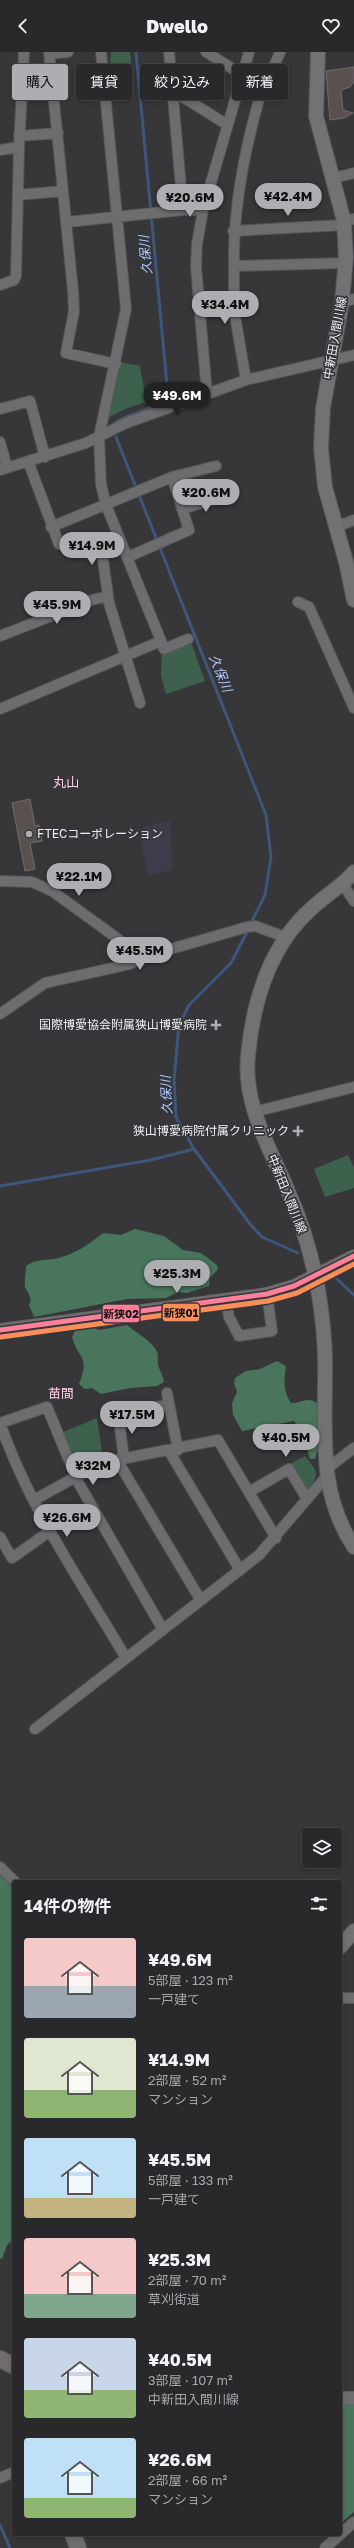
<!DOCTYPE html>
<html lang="ja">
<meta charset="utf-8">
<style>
body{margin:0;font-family:"Golos Text","Noto Sans JP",sans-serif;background:#353538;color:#f1f3f6;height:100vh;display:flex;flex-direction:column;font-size:15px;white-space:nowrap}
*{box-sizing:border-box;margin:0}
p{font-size:13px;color:#a5a6a9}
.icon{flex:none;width:22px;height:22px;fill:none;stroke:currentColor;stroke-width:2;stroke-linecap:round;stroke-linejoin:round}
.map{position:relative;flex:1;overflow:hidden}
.side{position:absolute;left:12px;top:1828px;width:330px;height:656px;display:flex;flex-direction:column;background:#29292c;border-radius:4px;box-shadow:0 2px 6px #0003,0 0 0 1px #454548}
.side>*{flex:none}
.top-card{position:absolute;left:12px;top:12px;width:330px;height:36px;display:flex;gap:8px}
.fabs{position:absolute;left:302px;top:1776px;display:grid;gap:8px}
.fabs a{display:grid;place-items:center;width:40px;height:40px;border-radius:4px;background:#29292c;box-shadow:0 2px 6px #0003,0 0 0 1px #454548;font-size:20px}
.price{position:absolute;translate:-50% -34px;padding:0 9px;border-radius:14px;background:#aeaeb2;color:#111;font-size:13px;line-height:26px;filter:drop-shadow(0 1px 2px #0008)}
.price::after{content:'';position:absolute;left:50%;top:24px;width:12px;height:9px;margin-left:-6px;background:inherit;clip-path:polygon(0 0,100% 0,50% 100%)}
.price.current{background:#222;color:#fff}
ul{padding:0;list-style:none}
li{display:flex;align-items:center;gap:12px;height:100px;padding:0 12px}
li span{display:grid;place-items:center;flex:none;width:112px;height:80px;border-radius:4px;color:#555}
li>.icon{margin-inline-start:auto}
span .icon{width:48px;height:48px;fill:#fffc;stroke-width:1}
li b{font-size:17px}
h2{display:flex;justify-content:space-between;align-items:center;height:48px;padding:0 12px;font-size:17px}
.pill{padding:0 14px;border-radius:4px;background:#29292c;box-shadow:0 2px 6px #0003,0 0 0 1px #454548;font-size:14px;line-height:36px}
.pill.current{background:#aeaeb2;color:#111}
header{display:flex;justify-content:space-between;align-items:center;height:52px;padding:0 12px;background:#29292c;font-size:18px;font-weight:800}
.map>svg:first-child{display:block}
.industrial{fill:#3e3b4a}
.green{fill:#3d614c}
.forest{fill:#48755c}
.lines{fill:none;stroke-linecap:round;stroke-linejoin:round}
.stream{stroke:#3e567c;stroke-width:3}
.building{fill:#5a504e;stroke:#6d6c6d}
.minor-casing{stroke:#555558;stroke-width:12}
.tertiary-casing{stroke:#555558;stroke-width:14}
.secondary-casing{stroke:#555558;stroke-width:16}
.primary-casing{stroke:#555558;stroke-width:18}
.minor{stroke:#6d6d70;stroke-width:10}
.tertiary{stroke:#6d6d70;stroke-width:13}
.secondary{stroke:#737173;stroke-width:14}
.primary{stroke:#706c6f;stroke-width:16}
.bus-1-casing{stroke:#36363b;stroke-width:8}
.bus-2-casing{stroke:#36363b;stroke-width:8}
.bus-1{stroke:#ff8098;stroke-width:5}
.bus-2{stroke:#fa8e5a;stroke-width:5}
.poi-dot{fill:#aeaeb2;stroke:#36363b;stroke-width:1.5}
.labels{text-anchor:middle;stroke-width:3.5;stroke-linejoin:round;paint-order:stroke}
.street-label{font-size:12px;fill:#eeeef2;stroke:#36363b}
.poi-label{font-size:12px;fill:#eeeef2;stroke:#36363b;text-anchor:end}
.water-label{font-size:13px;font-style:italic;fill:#a8caff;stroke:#36363b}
.neighbourhood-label{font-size:13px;fill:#fccee6;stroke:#36363b}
.line-badge{stroke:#36363b;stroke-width:1.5}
.pale-badge-label{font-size:11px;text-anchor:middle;font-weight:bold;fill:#111}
</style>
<header><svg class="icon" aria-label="back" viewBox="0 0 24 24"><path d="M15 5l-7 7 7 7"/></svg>Dwello<svg class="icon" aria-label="heart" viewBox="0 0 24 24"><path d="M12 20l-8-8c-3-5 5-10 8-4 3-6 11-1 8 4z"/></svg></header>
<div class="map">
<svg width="354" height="2496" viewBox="0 0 354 2496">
<rect width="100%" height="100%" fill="#37373a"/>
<path class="industrial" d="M170,768L173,818L148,823L140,786L144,785L142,775Z"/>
<path class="green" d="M111,0H130L132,20L109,23Z
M120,310L140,314L146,350L125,357L108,366Z
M191,590L205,629L166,642L161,624L162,601Z
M348,1103L354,1116V1136L325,1145L314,1117Z
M97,1366L103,1407L80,1418L76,1416L61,1381Z
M305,1404C316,1419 321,1420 309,1436H305L290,1412Z"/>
<path class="forest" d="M135,1177L164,1184L183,1198L201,1201L217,1213L218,1217L210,1226L209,1234L187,1241L178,1240L166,1246L127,1247L34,1265L29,1253C33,1245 28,1242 25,1235C24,1230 26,1220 26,1214C37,1206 46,1209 59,1206C79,1200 87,1193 103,1181L121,1183Z
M89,1273L99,1278L127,1273C136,1281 154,1290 157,1300C159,1304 157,1309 158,1313C160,1319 163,1323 164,1330L157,1334L130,1336L101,1342L92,1336L85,1337L79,1332C90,1303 79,1309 72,1285L77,1275Z
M277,1309L286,1314C284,1327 283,1340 291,1351C301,1351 309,1344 317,1351L318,1395L315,1407H310L302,1381L294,1369L242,1379L233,1363L232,1351L237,1340L234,1331L235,1326L246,1319L260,1317Z
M0,1820L14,1836V2187L7,2193L2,2207L0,2206Z
M340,2353H354V2460L340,2472Z"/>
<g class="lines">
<path class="stream" d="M116,370C126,363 167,353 168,344L136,0
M116,385L266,763L271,805L265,843L252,869
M247,880L231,911L189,953L179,973L174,1028L176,1065L194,1097L250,1172L262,1185L298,1201
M0,1134L151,1108L194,1097
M337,1227L354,1243
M0,2473L10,2496"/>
</g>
<path class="building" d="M354,15V30L350,35L341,38L343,58L353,61L344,66L330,68L326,19Z
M30,747L35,774L39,773L42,789L30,791L35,817L25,819L12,751Z"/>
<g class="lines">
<g class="minor-casing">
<path id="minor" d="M49,0L73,239L74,259L66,301L116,312
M169,0L183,158
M206,0L241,22
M280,0C274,17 263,33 258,51C243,105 233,158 234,214L346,211
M50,2L68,0
M173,39L226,72
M19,84L58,81
M0,98L19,95
M333,126L354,121
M18,143L63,139
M344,169L354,167
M67,170L183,158H203
M233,179L344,173
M234,214V258L246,328
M0,233L14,228L16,224L19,95L24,0
M342,250L354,247
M207,342L196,215L197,192L203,158L249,0
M0,357L30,349L45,405
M0,390L7,415
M28,409L59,492L95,491L101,493L109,551L140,651
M0,418L86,391L126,371L246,328L354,303
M182,457L223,444
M51,475L172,425L216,414
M336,475L354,468
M128,505L189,478L172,425
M298,550L309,555L354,656
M0,584L92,548L108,544
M161,589L164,597L188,587
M0,657L161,589L106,453L101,432L99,385L126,257L101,0
M0,829L32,830L52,839L143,905
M342,831L354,849
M0,962L45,931L130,912L143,905L247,875L255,874L285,885
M254,1060L354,1035
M226,1248L229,1265L239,1284L272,1279L267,1242
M167,1341L178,1398
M0,1371L47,1355L78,1430L162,1576
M0,1371C29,1455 81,1530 126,1606
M169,1399L240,1518
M124,1407L118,1361L169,1353
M117,1408L200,1547
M325,1418L354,1396
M249,1440L289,1417L307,1447
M34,1448L101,1411L218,1388L276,1486
M0,1485L12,1506L50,1479
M35,1677L259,1503L326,1425
M0,1815L15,1830
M340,1946H354
M0,2426L14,2420
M325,2496L354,2470"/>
</g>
<g class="tertiary-casing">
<path id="tertiary" d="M0,1278L267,1242L294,1234L354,1204
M340,2346H354"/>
</g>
<g class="secondary-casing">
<path id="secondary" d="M318,0L316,64L344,169L346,206L342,250L323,356L321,396L325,435L346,510L354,548
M354,820C342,834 326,843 312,856C270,893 253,949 248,1004C243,1053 270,1096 288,1139C302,1171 312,1204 318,1237C323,1267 326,1295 325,1325C325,1385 319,1443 354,1495
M340,1895L354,1879"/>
</g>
<g class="primary-casing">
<path id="primary" d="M0,2307L14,2314
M73,2482L78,2496"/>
</g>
<use href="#minor" class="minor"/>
<use href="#tertiary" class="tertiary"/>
<use href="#secondary" class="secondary"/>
<use href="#primary" class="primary"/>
<g class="bus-1-casing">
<path id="bus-1" d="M0,1278L267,1242L294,1234L354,1204"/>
</g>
<g class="bus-2-casing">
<path id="bus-2" d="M1,1285L268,1249L297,1241L354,1212"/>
</g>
<use href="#bus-1" class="bus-1"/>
<use href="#bus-2" class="bus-2"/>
</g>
<g class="poi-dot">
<circle cx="29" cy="782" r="4"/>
<path d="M214 967h4v4h4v4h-4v4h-4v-4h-4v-4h4z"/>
<path d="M296 1073h4v4h4v4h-4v4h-4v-4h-4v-4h4z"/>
</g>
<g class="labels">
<g class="street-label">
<text transform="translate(335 286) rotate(-80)" y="4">中新田入間川線</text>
<text transform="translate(287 1142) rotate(68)" y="4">中新田入間川線</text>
</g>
<g class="poi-label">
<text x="37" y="786" text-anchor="start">FTECコーポレーション</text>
<text x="207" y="977">国際博愛協会附属狭山博愛病院</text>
<text x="289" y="1083">狭山博愛病院付属クリニック</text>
</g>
<g class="water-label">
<text transform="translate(145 203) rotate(-95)" y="5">久保川</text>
<text transform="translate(221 621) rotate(68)" y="5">久保川</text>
<text transform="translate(166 1043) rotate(-93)" y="5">久保川</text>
</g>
<g class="neighbourhood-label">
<text x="66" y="735">丸山</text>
<text x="61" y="1346">苗間</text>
</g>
</g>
<g class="line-badge">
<rect x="162" y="1251" width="38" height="19" rx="4" fill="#fa8e5a"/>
<rect x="102" y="1252" width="38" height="19" rx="4" fill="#ff8098"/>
</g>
<g class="pale-badge-label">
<text x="181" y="1265">新狭01</text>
<text x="121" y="1266">新狭02</text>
</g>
</svg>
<div class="fabs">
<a><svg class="icon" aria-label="layers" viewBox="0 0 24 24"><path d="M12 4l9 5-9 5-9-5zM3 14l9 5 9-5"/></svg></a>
</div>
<b class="price" style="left:288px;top:165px">¥42.4M</b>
<b class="price" style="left:190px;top:166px">¥20.6M</b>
<b class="price" style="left:225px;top:273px">¥34.4M</b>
<b class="price current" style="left:177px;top:364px">¥49.6M</b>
<b class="price" style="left:206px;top:461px">¥20.6M</b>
<b class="price" style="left:92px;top:514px">¥14.9M</b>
<b class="price" style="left:57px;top:573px">¥45.9M</b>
<b class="price" style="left:79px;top:845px">¥22.1M</b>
<b class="price" style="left:140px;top:919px">¥45.5M</b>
<b class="price" style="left:177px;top:1242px">¥25.3M</b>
<b class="price" style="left:132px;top:1383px">¥17.5M</b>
<b class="price" style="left:286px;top:1406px">¥40.5M</b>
<b class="price" style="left:93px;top:1434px">¥32M</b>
<b class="price" style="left:67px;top:1486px">¥26.6M</b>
<div class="top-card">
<a class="pill current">購入</a>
<a class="pill">賃貸</a>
<a class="pill">絞り込み</a>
<a class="pill">新着</a>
</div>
<section class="side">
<h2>14件の物件<svg class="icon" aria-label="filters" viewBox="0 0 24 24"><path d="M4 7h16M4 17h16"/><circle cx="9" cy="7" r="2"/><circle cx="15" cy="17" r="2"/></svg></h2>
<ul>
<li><span style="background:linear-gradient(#f6c9c9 60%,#9aa5b1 0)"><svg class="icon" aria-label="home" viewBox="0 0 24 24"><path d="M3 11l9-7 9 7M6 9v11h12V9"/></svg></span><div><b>¥49.6M</b><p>5部屋 · 123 m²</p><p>一戸建て</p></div></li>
<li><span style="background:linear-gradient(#dfe7d0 65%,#8fb573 0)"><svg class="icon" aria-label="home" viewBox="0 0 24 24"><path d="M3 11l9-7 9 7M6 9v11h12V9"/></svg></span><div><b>¥14.9M</b><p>2部屋 · 52 m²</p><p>マンション</p></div></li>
<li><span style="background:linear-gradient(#bfe0f5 75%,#c2b280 0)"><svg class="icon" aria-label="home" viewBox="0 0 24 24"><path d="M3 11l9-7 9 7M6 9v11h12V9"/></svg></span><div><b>¥45.5M</b><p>5部屋 · 133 m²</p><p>一戸建て</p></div></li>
<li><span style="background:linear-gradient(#f6c9c9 70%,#7fa58c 0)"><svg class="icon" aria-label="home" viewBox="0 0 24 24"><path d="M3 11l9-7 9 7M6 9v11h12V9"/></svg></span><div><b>¥25.3M</b><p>2部屋 · 70 m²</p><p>草刈街道</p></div></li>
<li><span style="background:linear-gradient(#c9d6e8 65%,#8fb573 0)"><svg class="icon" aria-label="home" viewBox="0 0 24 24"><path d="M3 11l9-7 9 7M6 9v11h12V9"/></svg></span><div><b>¥40.5M</b><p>3部屋 · 107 m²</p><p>中新田入間川線</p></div></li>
<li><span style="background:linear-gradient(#bfe0f5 75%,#8fb573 0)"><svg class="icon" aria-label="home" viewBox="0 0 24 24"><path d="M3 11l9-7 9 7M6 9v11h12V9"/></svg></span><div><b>¥26.6M</b><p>2部屋 · 66 m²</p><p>マンション</p></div></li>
</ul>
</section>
</div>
